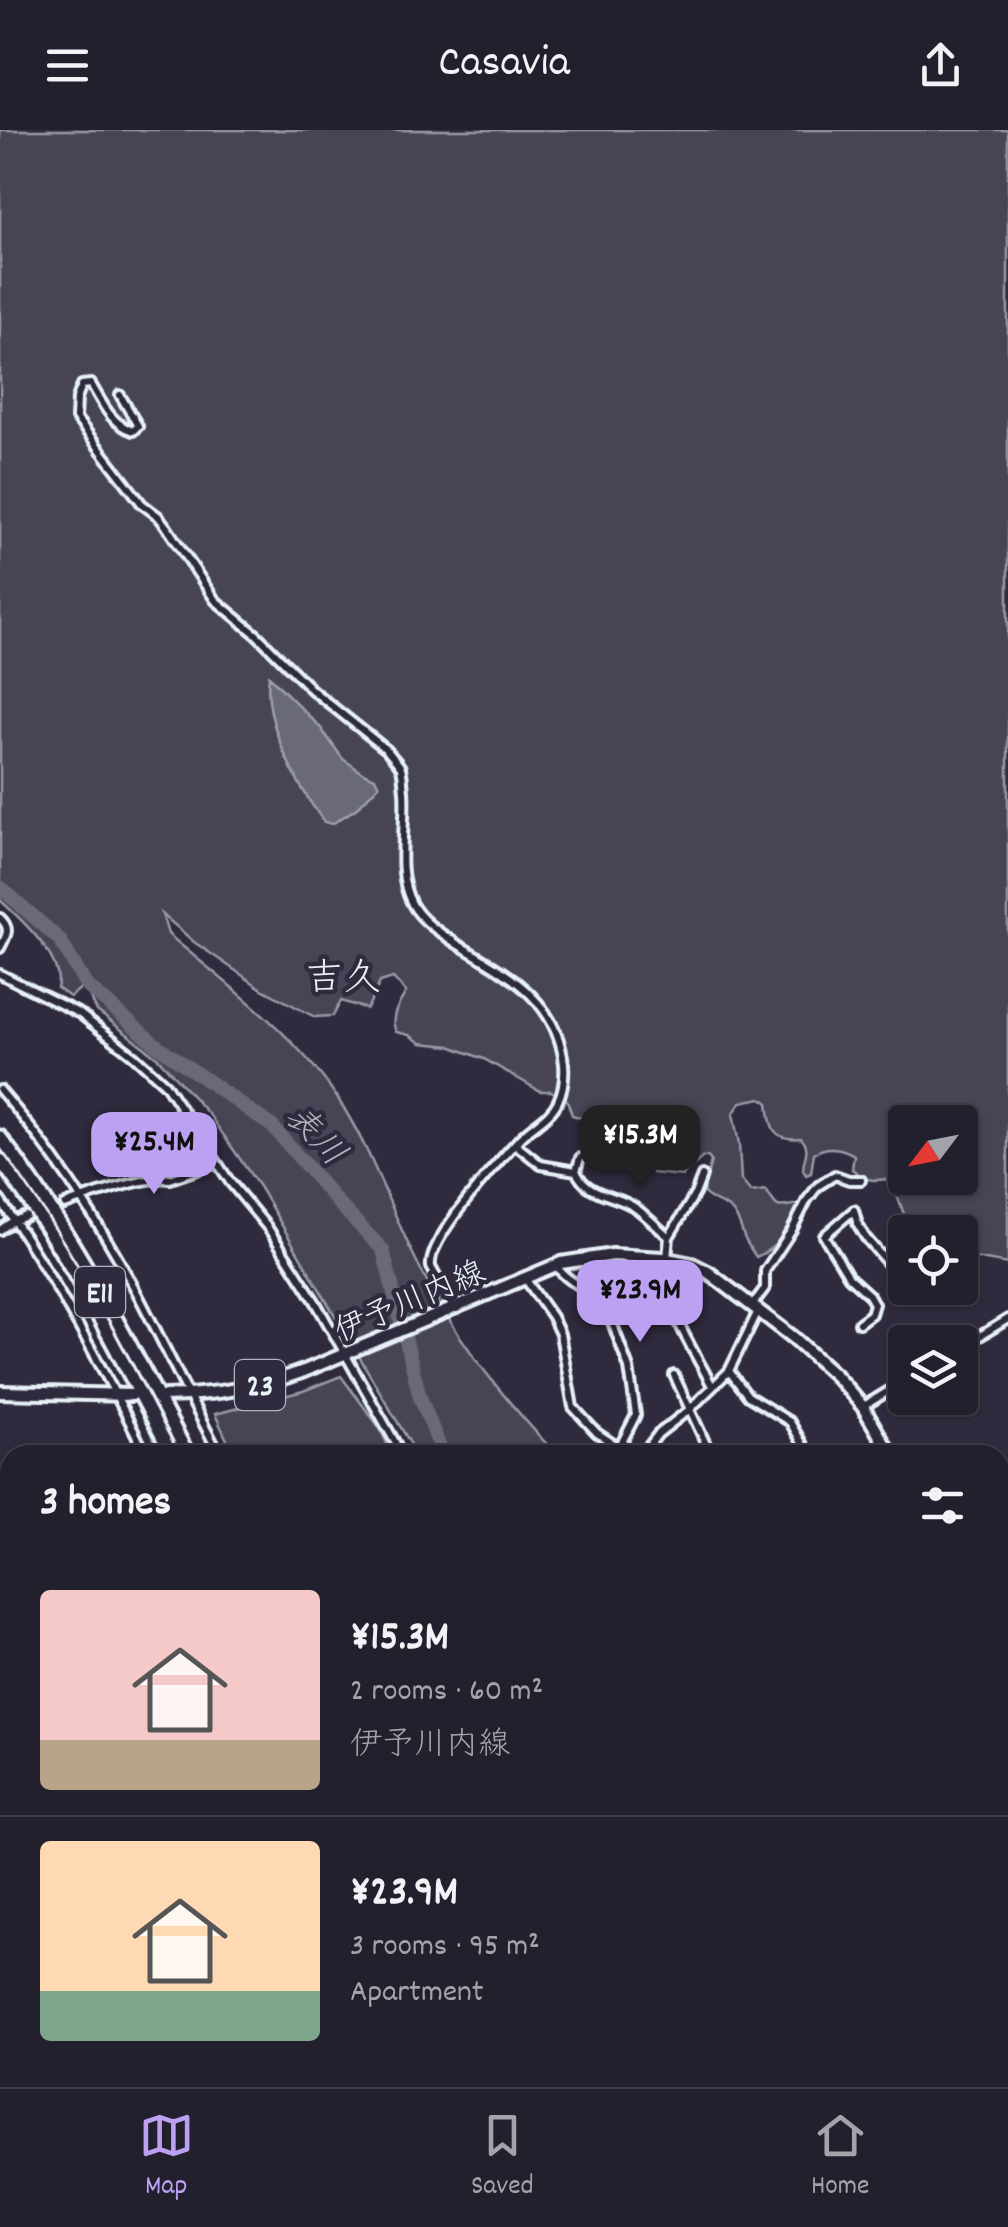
<!DOCTYPE html>
<meta charset="utf-8">
<style>
body{margin:0;font-family:Dekko,"Klee One",sans-serif;background:#2b2836;color:#f1f3f6;height:100vh;display:flex;flex-direction:column;font-size:38px;white-space:nowrap}
*{box-sizing:border-box;margin:0}
p{font-size:32px;color:#a3a3aa}
.icon{flex:none;width:55px;height:55px;fill:none;stroke:currentColor;stroke-width:2;stroke-linecap:round;stroke-linejoin:round}
.map{position:relative;flex:1;overflow:hidden}
.details{position:absolute;left:0px;top:1315px;width:1010px;height:642px;display:flex;flex-direction:column;background:#23202e;border-radius:30px 30px 0 0;box-shadow:0 2px 8px #0004,0 0 0 2px #403e4a}
.details>*{flex:none}
.needle{width:65px;rotate:238deg}
.tools{position:absolute;left:888px;top:975px;display:grid;gap:20px}
.tools a{display:grid;place-items:center;width:90px;height:90px;border-radius:10px;background:#23202e;box-shadow:0 2px 8px #0004,0 0 0 2px #403e4a;font-size:50px}
.price{position:absolute;translate:-50% -85px;padding:0 22px;border-radius:20px;background:#bca0f2;color:#111;font-size:32px;line-height:65px;filter:drop-shadow(0 2px 5px #0008)}
.price::after{content:'';position:absolute;left:50%;top:60px;width:30px;height:22px;margin-left:-15px;background:inherit;clip-path:polygon(0 0,100% 0,50% 100%)}
.price.current{background:#222;color:#fff}
ul{padding:0;list-style:none}
li{display:flex;align-items:center;gap:30px;height:250px;padding:0 40px}
li+li{border-top:2px solid #403e4a}
li span{display:grid;place-items:center;flex:none;width:280px;height:200px;border-radius:10px;color:#555}
li>.icon{margin-inline-start:auto}
span .icon{width:120px;height:120px;fill:#fffc;stroke-width:1}
li b{font-size:42px}
h2{display:flex;justify-content:space-between;align-items:center;height:120px;padding:0 40px;font-size:42px}
header{display:flex;justify-content:space-between;align-items:center;height:130px;padding:0 40px;background:#23202e;font-size:45px;font-weight:600}
.menu{display:flex;justify-content:space-around;align-items:center;height:140px;border-top:2px solid #403e4a;background:#23202e;font-size:28px;color:#a3a3aa}
.menu a{display:grid;justify-items:center;gap:5px}
.menu .current{color:#bca0f2}
.map>svg:first-child{display:block}
.built{fill:#3b3749}
.green{fill:#464455;stroke:#979aa6;stroke-width:2.5;fill-rule:evenodd}
.water{fill:#696978;stroke:#9c9fab;stroke-width:2.5}
.lines{fill:none;stroke-linecap:round;stroke-linejoin:round}
.stream{stroke:#9c9fab;stroke-width:2.5}
.river{stroke:#696978;stroke-width:14}
.minor-casing{stroke:#e8f1f8;stroke-width:14}
.tertiary-casing{stroke:#e8f1f8;stroke-width:15}
.primary-casing{stroke:#e8f1f8;stroke-width:18}
.motorway-casing{stroke:#e8f1f8;stroke-width:19}
.minor{stroke:#2f2a3d;stroke-width:6}
.tertiary{stroke:#2f2a3d;stroke-width:8}
.primary{stroke:#2f2a3d;stroke-width:10}
.motorway{stroke:#2f2a3d;stroke-width:11}
.labels{text-anchor:middle;stroke-width:9;stroke-linejoin:round;paint-order:stroke}
.shield{fill:#2f2a3d;stroke:#b0b5c0;stroke-width:2.5}
.shield-label{font-size:30px;font-weight:bold;fill:#e8f1f8}
.street-label{font-size:32px;fill:#e8f1f8;stroke:#2f2a3d}
.water-label{font-size:35px;font-style:italic;fill:#afb4be;stroke:#2f2a3d}
.quarter-label{font-size:38px;fill:#e8f1f8;stroke:#2f2a3d}
</style>
<header><svg class="icon" aria-label="menu" viewBox="0 0 24 24"><path d="M4 6h16M4 12h16M4 18h16"/></svg>Casavia<svg class="icon" aria-label="share" viewBox="0 0 24 24"><path d="M12 15V3M7 8l5-5 5 5M5 13v7h14v-7"/></svg></header>
<div class="map">
<svg width="1008" height="1957" viewBox="0 0 1008 1957">
<rect width="100%" height="100%" fill="#2f2a3d"/>
<filter id="ink" filterUnits="userSpaceOnUse"><feTurbulence type="fractalNoise" baseFrequency=".01" numOctaves="2"/><feDisplacementMap in="SourceGraphic" scale="20" xChannelSelector="R" yChannelSelector="G"/><feConvolveMatrix kernelMatrix="1 2 1 2 8 2 1 2 1" color-interpolation-filters="sRGB"/></filter>
<g filter="url(#ink)">
<path class="built" d="M29,1948H307L314,1957H29L25,1949Z"/>
<path class="green" d="M0,0H1008V1134L974,1128L967,1113L960,1109V1102H919L911,1099C901,1083 900,1063 886,1049C870,1052 864,1049 852,1039L854,1025C841,1017 828,1015 814,1023L811,1043L806,1045L803,1040C803,1026 812,1020 801,1008C773,1011 771,999 768,973L761,968L741,972L733,984L739,1014L741,1050L751,1062L766,1060C779,1080 774,1078 799,1074L800,1077C788,1102 782,1115 756,1127C752,1120 745,1112 743,1104C740,1095 739,1089 732,1081C723,1072 711,1072 703,1062L711,1031L708,1027H703L682,1046L653,1043L634,1021L621,1011L614,1000L606,995L572,985L567,970L563,967L551,961H540L484,929L450,916L421,913L409,905L396,902C389,887 399,875 406,862L393,848L380,852L367,879L341,871L333,886L315,887L262,859L194,812L162,784L168,804C227,855 295,903 338,969C369,1016 387,1069 411,1120C451,1203 494,1258 557,1325H417L260,1058L211,987L158,928L97,881L89,865L81,858L70,867L57,858C65,829 20,788 0,770ZM905,992H960V1048H905Z
M341,1246L379,1297L389,1318L387,1324L234,1325L215,1284L303,1261Z
M1000,1667L1008,1692V1812L1000,1802Z"/>
<path class="water" d="M269,546L320,597L343,629L363,643L375,648L379,655L357,678L332,694L324,692C297,655 263,593 269,546Z"/>
<g class="lines">
<path class="stream" d="M0,1614L10,1615
M0,1691L10,1686
M907,1952L910,1957"/>
<path class="river" d="M0,757L60,810L86,855L155,914L273,997L337,1072L383,1120L420,1267L443,1325
M1000,1573L1008,1539
M1000,1731L1008,1746"/>
<g class="minor-casing">
<path id="minor" d="M120,265L138,296L133,301C111,294 103,274 91,254L82,255L77,268L76,288L142,374L158,386L166,396L215,470L257,505L312,560L387,620C391,626 398,632 401,638C403,645 403,654 404,661C407,697 394,741 412,774C422,792 441,803 457,814C507,844 557,869 564,934C565,946 563,960 558,971C550,988 532,995 520,1008C499,1031 427,1109 431,1137L453,1178
M0,788C12,799 6,806 0,818
M0,844L80,884L134,926L165,954L230,1052L268,1098L315,1171L395,1312L401,1324L399,1325
M0,960C51,1019 98,1090 135,1159C164,1214 190,1270 220,1325
M515,1014L541,1035L576,1041
M580,1028L576,1041C587,1067 617,1064 637,1079C649,1088 658,1098 669,1107
M0,1070C56,1150 103,1237 146,1325
M65,1075C88,1066 148,1045 170,1049L217,1033
M0,1100L10,1093L26,1086
M667,1128L669,1107L695,1064L702,1046
M662,1129C660,1170 694,1220 712,1256
M556,1135C565,1151 587,1159 603,1168L629,1238L636,1285L619,1318
M524,1147L552,1187L560,1204L573,1277L597,1303L630,1325
M753,1174L765,1158V1141L792,1100L807,1070L818,1056L835,1045L849,1050H861
M859,1193L871,1184L874,1174L869,1165L849,1147L824,1106L854,1080L858,1095L866,1108L895,1142L905,1144
M960,1218L1008,1189
M729,1241L748,1266L790,1292L809,1325
M674,1245L711,1325
M864,1276L905,1251
M978,1321L981,1325
M642,1325L658,1304L690,1279L729,1241L758,1181
M1000,1355L1008,1366
M0,1466L10,1486
M1000,1639L1008,1601
M1000,1642L1008,1666
M470,1948L472,1957
M605,1948L611,1957
M708,1948L719,1957
M695,1952L699,1948
M807,1957L808,1948"/>
</g>
<g class="tertiary-casing">
<path id="tertiary" d="M0,1918L10,1942
M12,1948L17,1957"/>
</g>
<g class="primary-casing">
<path id="primary" d="M0,1262L132,1265
M165,1266C214,1265 259,1258 304,1241L561,1133L613,1125L662,1128L692,1134L708,1142L794,1208L835,1245L852,1264L863,1277L891,1325
M1000,1448L1008,1453"/>
</g>
<g class="motorway-casing">
<path id="motorway" d="M0,1007C75,1105 131,1216 188,1325
M0,1030C68,1121 119,1225 172,1325
M644,1948L655,1957
M665,1948L676,1957"/>
</g>
<use href="#minor" class="minor"/>
<use href="#tertiary" class="tertiary"/>
<use href="#primary" class="primary"/>
<use href="#motorway" class="motorway"/>
</g>
</g>
<g class="labels">
<g class="shield">
<rect x="75" y="1137" width="50" height="50" rx="8"/>
<rect x="235" y="1230" width="50" height="50" rx="8"/>
</g>
<g class="shield-label">
<text x="100" y="1172">E11</text>
<text x="260" y="1265">23</text>
</g>
<g class="street-label">
<text transform="translate(409 1170) rotate(-23)" y="11">伊予川内線</text>
</g>
<g class="water-label">
<text transform="translate(317 1004) rotate(46)" y="12">表川</text>
</g>
<g class="quarter-label">
<text x="343" y="859">吉久</text>
</g>
</g>
</svg>
<div class="tools">
<a><svg class="needle" viewBox="-14 -14 28 28"><path d="M0-13l5 13h-10z" fill="#e53935"/><path d="M0 13l5-13h-10z" fill="#a3a3aa"/></svg></a>
<a><svg class="icon" aria-label="locate" viewBox="0 0 24 24"><circle cx="12" cy="12" r="6"/><path d="M12 2v4M12 18v4M2 12h4M18 12h4"/></svg></a>
<a><svg class="icon" aria-label="layers" viewBox="0 0 24 24"><path d="M12 4l9 5-9 5-9-5zM3 14l9 5 9-5"/></svg></a>
</div>
<b class="price current" style="left:640px;top:1060px">¥15.3M</b>
<b class="price" style="left:154px;top:1067px">¥25.4M</b>
<b class="price" style="left:640px;top:1215px">¥23.9M</b>
<section class="details">
<h2>3 homes<svg class="icon" aria-label="filters" viewBox="0 0 24 24"><path d="M4 7h16M4 17h16"/><circle cx="9" cy="7" r="2"/><circle cx="15" cy="17" r="2"/></svg></h2>
<ul>
<li><span style="background:linear-gradient(#f6c9c9 75%,#b9a48a 0)"><svg class="icon" aria-label="home" viewBox="0 0 24 24"><path d="M3 11l9-7 9 7M6 9v11h12V9"/></svg></span><div><b>¥15.3M</b><p>2 rooms · 60 m²</p><p>伊予川内線</p></div></li>
<li><span style="background:linear-gradient(#ffd9b3 75%,#7fa58c 0)"><svg class="icon" aria-label="home" viewBox="0 0 24 24"><path d="M3 11l9-7 9 7M6 9v11h12V9"/></svg></span><div><b>¥23.9M</b><p>3 rooms · 95 m²</p><p>Apartment</p></div></li>
</ul>
</section>
</div>
<nav class="menu">
<a class="current"><svg class="icon" aria-label="map" viewBox="0 0 24 24"><path d="M3 6l6-2 6 2 6-2v14l-6 2-6-2-6 2zM9 4v14M15 6v14"/></svg>Map</a>
<a><svg class="icon" aria-label="saved" viewBox="0 0 24 24"><path d="M7 4h10v16l-5-4-5 4z"/></svg>Saved</a>
<a><svg class="icon" aria-label="home" viewBox="0 0 24 24"><path d="M3 11l9-7 9 7M6 9v11h12V9"/></svg>Home</a>
</nav>
